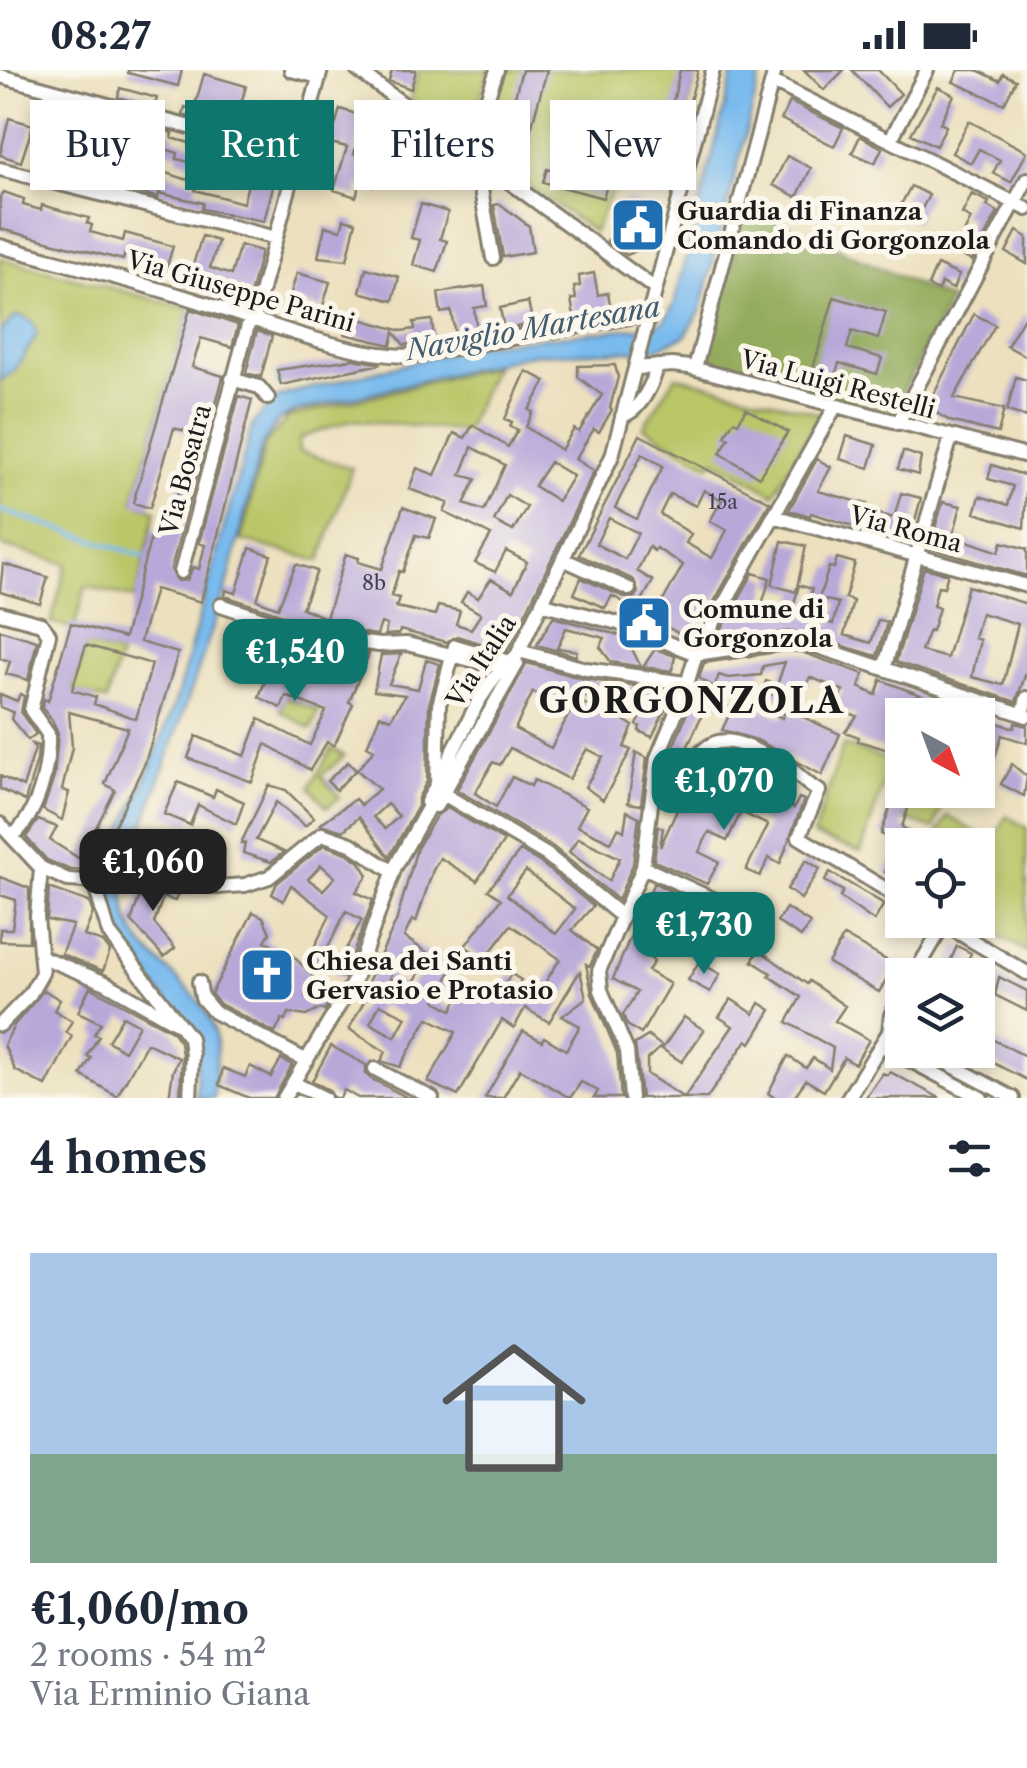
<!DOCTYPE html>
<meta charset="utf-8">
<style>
body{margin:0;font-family:"Libre Caslon Text",serif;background:#f2f2f3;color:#1f2937;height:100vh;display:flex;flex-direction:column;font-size:38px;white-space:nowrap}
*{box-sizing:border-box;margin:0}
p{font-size:32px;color:#747a83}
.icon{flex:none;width:55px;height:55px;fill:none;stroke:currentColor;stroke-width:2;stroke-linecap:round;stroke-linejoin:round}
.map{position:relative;height:1028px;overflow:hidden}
.drawer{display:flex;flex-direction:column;background:#fff;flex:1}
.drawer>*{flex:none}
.hud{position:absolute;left:30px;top:30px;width:968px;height:90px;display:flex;gap:20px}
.needle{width:65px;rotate:139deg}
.buttons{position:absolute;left:885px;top:628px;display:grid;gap:20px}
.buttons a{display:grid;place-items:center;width:110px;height:110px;border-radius:0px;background:#fff;box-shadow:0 5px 15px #0003;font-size:50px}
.price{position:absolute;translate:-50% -85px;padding:0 22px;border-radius:20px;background:#0f766e;color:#fff;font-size:32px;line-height:65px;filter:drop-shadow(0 2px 5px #0008)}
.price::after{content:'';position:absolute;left:50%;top:60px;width:30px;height:22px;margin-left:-15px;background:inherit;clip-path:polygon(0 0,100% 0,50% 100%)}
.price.active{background:#222;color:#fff}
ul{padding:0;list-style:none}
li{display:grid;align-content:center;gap:20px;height:530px;padding:0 30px}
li+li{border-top:2px solid #e0e1e3}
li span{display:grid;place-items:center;height:310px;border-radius:0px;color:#555}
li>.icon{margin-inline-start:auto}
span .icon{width:180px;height:180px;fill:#fffc;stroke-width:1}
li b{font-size:42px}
h2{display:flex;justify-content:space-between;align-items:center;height:120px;padding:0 30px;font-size:42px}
.pill{padding:0 35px;border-radius:0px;background:#fff;box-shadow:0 5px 15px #0003;font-size:35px;line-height:90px}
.pill.active{background:#0f766e;color:#fff}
.status{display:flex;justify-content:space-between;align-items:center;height:70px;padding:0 50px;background:#fff;direction:ltr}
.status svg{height:28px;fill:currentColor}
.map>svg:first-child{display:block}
.green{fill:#bac668;stroke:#6b7142;stroke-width:2.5}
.forest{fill:#93ab5c;stroke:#58643c;stroke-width:2.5}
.water{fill:#7abbee;stroke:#4b6c85;stroke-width:2.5}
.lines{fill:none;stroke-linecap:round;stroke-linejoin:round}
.stream{stroke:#7abbee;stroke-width:4}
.building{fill:#b8a8d9;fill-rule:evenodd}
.minor-casing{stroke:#847e6d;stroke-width:18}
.minor{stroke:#fff;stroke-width:12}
.labels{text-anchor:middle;stroke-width:10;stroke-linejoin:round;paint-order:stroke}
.number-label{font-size:20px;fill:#433f4b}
.poi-label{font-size:25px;font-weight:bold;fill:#1c1c1c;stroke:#fbf7ec;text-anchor:start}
.street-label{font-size:25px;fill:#1c1c1c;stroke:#fbf7ec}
.water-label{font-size:28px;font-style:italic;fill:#425c70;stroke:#fbf7ec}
.district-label{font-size:35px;font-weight:bold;letter-spacing:2.5px;fill:#1c1c1c;stroke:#fbf7ec}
</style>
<div class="status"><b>08:27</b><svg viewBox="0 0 49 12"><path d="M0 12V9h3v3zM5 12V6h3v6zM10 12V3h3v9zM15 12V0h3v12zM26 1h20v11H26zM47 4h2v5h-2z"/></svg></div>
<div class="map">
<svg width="1027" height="1028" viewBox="0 0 1027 1028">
<rect width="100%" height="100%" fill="#fbf7ec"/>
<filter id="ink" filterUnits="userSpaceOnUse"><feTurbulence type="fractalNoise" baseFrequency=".01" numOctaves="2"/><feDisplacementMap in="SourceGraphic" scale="20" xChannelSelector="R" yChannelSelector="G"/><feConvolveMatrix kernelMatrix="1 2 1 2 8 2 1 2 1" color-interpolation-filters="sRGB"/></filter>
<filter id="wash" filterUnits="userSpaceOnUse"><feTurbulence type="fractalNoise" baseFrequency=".0048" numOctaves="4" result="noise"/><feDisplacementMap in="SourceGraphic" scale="40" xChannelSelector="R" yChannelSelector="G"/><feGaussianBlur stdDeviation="2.25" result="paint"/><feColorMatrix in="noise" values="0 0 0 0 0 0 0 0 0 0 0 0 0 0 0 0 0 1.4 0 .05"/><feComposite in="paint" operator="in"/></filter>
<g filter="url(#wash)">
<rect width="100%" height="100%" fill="#ece0be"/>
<path class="green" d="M419,0H490L465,68L410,29Z
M502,0H698L665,127L626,117L612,121L594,162L481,82L485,74L477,69Z
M0,188L190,239L133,432L156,440L135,529L86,516L74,559L51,553L67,494L0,475Z
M494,296L465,361L351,350L300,368L298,381L352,398L320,491L241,470L265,374L288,347Z
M676,306L819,343L774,424L715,390L709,395L643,357Z
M86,575L120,585L106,631L72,620Z
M285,627L319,641L311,659L280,641Z
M843,675L891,691L861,782L813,766Z
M332,678L344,686L321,706L340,727L327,737L310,717Z
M915,720H947L934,759L905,749Z
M948,746L985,768L978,781V775H931Z
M1007,746L1027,758V882L974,850H978V795Z"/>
<path class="forest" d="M747,137L950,230L892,343L706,292Z"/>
<path class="water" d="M734,0H762L701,240L685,266L652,280L532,284L294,342L278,351L262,375L226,520L124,812C125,824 125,840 129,851C146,895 205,917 215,964C219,984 214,1008 214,1028H196L197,968L122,875C110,852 104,825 105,799L149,701L177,627L253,353L275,329L287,324L484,274L654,256L664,251L674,235Z
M22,246L33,253L37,265L14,301L0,311V262L15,247Z"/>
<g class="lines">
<path class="stream" d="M277,305L280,315
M0,440L149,488"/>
</g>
<g id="blocks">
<path class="building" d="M128,0H182L178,16L128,3Z
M392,0H416L411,19L389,11Z
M522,0H547L527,73L504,67Z
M680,0H698L677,81L663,77Z
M804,0H844L824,20Z
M852,0H878L901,24L887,37Z
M959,0H977L1000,11L1003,4L1016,10L1004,34L953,12Z
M204,4L246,16L237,48L249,50L246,62L183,45L185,37L194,39Z
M938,17L954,25L940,53L946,56L936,76L911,64Z
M120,18L157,28L154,37L118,27Z
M790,32L843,58L834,76L781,49Z
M340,39L373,49L368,67L360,64L354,84L380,91L372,116L360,113L356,127L334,120L347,77L330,73Z
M279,41L295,45L288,73L271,68Z
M9,48L33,55L21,92L0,85Z
M969,51L1027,82L1011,112L993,103L1000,90L979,79L971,93L952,83Z
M143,55L173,63L172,68L207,78L206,83L231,90L234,79L283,92L278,110L275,109L264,151L202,139L203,133L159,123L158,128L141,123L143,117L84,103L85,98L44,87L49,68L91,79L92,75L133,85ZM146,73L178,83L177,89L250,107L243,133L195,120L197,113L140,94Z
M408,59L431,76L434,72L468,97L459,110L417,82L414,86L397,74Z
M860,66L882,78L875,93L852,83Z
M787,86L811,98L797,127L773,115Z
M547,99L607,115L603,128L543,112Z
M911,116L929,125L915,152L897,142Z
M4,122L24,129L23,135L41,140L42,135L89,148L87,153L92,155L90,162L123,171L125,163L173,176L163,210L149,206L154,191L125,183L123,190L0,159V127Z
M972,124L989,132L987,136L998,142L972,191L954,182L971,149L962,144Z
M624,130L650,137L638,180L627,185L607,171L624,147L620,146Z
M421,134L448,142L440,169L447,171L437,202L413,195L420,170L411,168Z
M500,134L529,156L533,182L503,187L494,135Z
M344,149L356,152L347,190L318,187L325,156L341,160Z
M1017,161L1027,167V194L1006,182Z
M202,166L218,171L210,198L231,205L240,175L261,181L248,234L180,213L185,197L192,198Z
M937,195L959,205L953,219L941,213L938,221L928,216Z
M366,198L399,207L393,231L360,222Z
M297,203L330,212L322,239L289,229Z
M594,203L598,225L608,223L611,240L574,247L571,229H576L574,217L580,216L579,206Z
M484,216L487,236L474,238L477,261L455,265L451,241L441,243L438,223Z
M834,227L886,242L878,269L852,261L847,278L882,288L877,304L839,293L834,308L812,302Z
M528,232L533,254L504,259L500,238Z
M190,239L238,255L232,277L201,268L192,297L223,306L222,311L171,499L177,511L187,510L193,497L199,499L205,475L199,473L239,326L252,330L201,532L155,519L151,533L140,572L178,583L145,693L93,799L70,800L47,790L26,767L38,750L57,757L50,770L80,789L115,720L105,714L128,658L69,642L72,677L62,720L69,722L62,750L43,740L54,707L58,664L52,650L42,638L44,629L48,631L71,553L124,568L153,459L162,462L168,441L173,443L192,363L174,358L150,438L133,433ZM86,575L152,594L136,649L94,634L96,627L72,620Z
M1027,242V287L1007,276Z
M974,244L995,255L954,328L1004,339L998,363L950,351L927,337Z
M350,246L402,261L415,259L414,252L432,250L434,272L404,275L394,262L391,275L345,264Z
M257,261L272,266L261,307L246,303Z
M353,289L381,294L281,315L277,300Z
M615,295L618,307L610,338L612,340L599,362L594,359L575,389L594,401L507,581L457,566L446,572L400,560L399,564L385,565L387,555L381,553L377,565L343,560L286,546L225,526L226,520L236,523L250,478L271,485L257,530L278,538L296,494L317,501L302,538L326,548L346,484L359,488L358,492L382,499L403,437L436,449L429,468L416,465L403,502L399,501L391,526L399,528L396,537L435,545L438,536L460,541L456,554L471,559L481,544L461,532L467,522L478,528L491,509L513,521L527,492L506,481L495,502L475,493L491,465L444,442L448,433L409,419L417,398L435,405L454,363L465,368L473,355L508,377L518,360L510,357L512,352L505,349L526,301L546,311L529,340L533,342L526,357L561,380L574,359L579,362L602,325L578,307V296ZM472,377L505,395L484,441L464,434L476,409L461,405ZM550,392L573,406L558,431L534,416ZM507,425L527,437L513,461L494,451Z
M1016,307L1027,310V347L1007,341Z
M746,339L788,362L759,407L720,383L729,368L725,366L729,358L734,351L738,353Z
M640,365L770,432L692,571L653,549L683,495L656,478L654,481L649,477L637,501L653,511L637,539L612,526L605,538L574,524L581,508L626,528H634L638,522L634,510L579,485ZM642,384L663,396L637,449L615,438ZM704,420L722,430L710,451L727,460L712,488L686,473L691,464L660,444L670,424L696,436ZM609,448L638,463L625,489L596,474Z
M847,366L876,375L869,398L840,389Z
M903,381L921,387L918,405L898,399Z
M817,389L831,397L818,421L867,434L865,440L894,448L901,423L921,428L909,473L811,443L810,446L789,440Z
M992,395L1027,406L1024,458L975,443L980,426L1008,435L1013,416L988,409Z
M943,432L961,436L953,466L999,482L1002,472L1027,479V506L929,478Z
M782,471L806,476L796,522L772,515Z
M837,488L855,493L845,528L853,531L844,565L871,573L878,550L887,552L877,586L793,561L721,570L718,566L753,503L770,508L759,544L792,541L799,515L812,519L805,546L833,554L838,533L819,528L829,497L834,498Z
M3,494L48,507L40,534L0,522Z
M924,498L948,504L944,517L938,516L933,536L939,538L932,561L929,560L921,581L947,588L968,516L1027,534V600L1016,632L896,592ZM981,543L1018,554L1003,615L972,607L980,570L974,568Z
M553,547L626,567L641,597L611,592L600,577L605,568L566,558L557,578L577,581L576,586L537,575Z
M0,560L37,571L28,610L6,604L10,591L0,588Z
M276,564L369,584L349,632L353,634L334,676L327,672L310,700L266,674L252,712L188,688L196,666L245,686L259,649L310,675L326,641L286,626L281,638L259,627L275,584L269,582Z
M655,579L675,586L672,601L643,597Z
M784,581L801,582L864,604L859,617L876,625L881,610L923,626L917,645H902V684L858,671L859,667L845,662L857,646L834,637L844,621L810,607L805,618L790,614L786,629L762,621L766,611L777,615L785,592L763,596L761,605L728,608L719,605L714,617L699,608L704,593Z
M401,584L389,614L418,619L426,590L440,594L429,635L427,711L418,728V736L389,787L359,747L343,761L320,754L355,729L361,735L379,719L357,700L374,680L367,676L380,645L391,649L405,625L374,621L381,585ZM387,734L399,746L385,759L373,747Z
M527,593L584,609L674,622L652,667L639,661L640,656L637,655L648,633L563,623V626L617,646L633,656L624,677L631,680L603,730L585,717L603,687L587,679L569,709L510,678L500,695L493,692L475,723L496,737L512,707L531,716L534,710L587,737L577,756L611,772L618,758L624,761L627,741L639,747L633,794L618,830L552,776L457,720ZM533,622L570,642L551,678L515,659ZM578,768L620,788L609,811L569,782Z
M696,620L741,628L782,648L786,639L840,664L822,705L757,670L722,660L732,639L710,627L682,689L678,694L666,695Z
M0,624L17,631L20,624L24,626L21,643L36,664L28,670L11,649L13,642L0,637Z
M978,647L1014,658L1015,653L1027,656V673L1002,665L979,736Z
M32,674L38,676L37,690L25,731L0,719V706L23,717L35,679Z
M636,682L647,688L641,735L628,733Z
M348,692L356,700L336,720L327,711Z
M1012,694L1027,707L1024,726L1001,714Z
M178,712L213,727L216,719L244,732L236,754L198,735L190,755L164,744Z
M269,715L286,720L314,748L305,756L276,732L256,770L284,782L271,792L243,783L245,773H241Z
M741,716L778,734L780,731L794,738L799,728L804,730L780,794L769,788L760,806L746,800L768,755L741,742L727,771L709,762L699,782L719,792L707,814L654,791L658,756L663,758L660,777L684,725L727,745Z
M896,720H914L902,757L936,775H902V812L885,802L902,775L881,764Z
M447,738L504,771L477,811L440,788L433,800L416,852L412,850L404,867L452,899L436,931L452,940L466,914L496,930L511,904L521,910L517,917L536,927L560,889L511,855L484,890L465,876L501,829L488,820L520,781L541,793L593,836L572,860L597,880L590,896L586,894L592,924L617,983L621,1028H594L598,1021L581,1012L570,1028L520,999L503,1028H485L523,961L542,971L544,967L566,980L580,956L562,946L586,928L580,901L549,952L525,938L514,958L502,950L458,1026L428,1012L456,962L428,948L400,997L381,991L386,982L349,959L371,919L366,916L396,852L417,778L436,746ZM526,801L575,839L556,864L507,825ZM401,886L422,898L410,919L390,908ZM380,934L406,947L395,967L370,953Z
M198,762L213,767L209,778L224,781L218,807L136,791L137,782L177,790L182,779L187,780Z
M324,775L347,783L360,792L368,805L356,822L373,830L344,908L333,902L362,850L346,841L319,896L308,890L330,845L291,815L283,831L272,824L277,813ZM321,795L335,807L323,820L308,809Z
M806,790L820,799L801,829L787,819Z
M830,802L884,834L874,851L840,827L843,821L825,811Z
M0,807L29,818V872L0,871V859H12L16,830L0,825Z
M145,811L180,819L175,831L163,827L154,853L175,878L164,887L131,851Z
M654,813L674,823L672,826L740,855L728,870L668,844L647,886L654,891L648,901L670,914L641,964L627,955L623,945L637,922L613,909L629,870L653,828L648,825Z
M49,818L89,832L93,843L84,866L103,872L110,881L103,901L61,884L73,855L47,850Z
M786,838L810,853L801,867L777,852Z
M253,842L263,847L270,863L265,871L289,882L314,907L305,926L316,932L323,920L324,931L329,933L324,941L320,939L306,946L289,943L285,951L282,949L275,963L220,934L211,924Z
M844,866L895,895L879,922L828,893Z
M957,876L971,883L969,888L974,890L966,905H944Z
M759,880L807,914L809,911L845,936L835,951L869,970L855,994L844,988L824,1021L806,1010L793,1028H775L768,1023L788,986L806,998L813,988L830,999L833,978L787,952L801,927L769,906L771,903L752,891Z
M699,892L720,904L710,922L688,910Z
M999,907L1027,921V941L995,925Z
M90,917L172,961L180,972L182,985L180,1028H169L173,1001L179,988L147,973L117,1026L81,1005L91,988L87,986L99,966L94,964L101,953L78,942ZM123,946L139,955L124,981L108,971Z
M44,920L60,930L54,940L72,951L66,962L72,966L46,1016L15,1000L4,975L15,954Z
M731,929L754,944L760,933L771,940L751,973L747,970L707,1028H684L733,956L719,947Z
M684,947L704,960L682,992L662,979Z
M978,962L1027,987V1010L978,985Z
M648,966L662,976L647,989V1004L684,1028H641L635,974Z
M331,976L366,995V1004L370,1008L408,1028H358L344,1020L340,1028H334L329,1020L312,1011Z
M281,989L292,995L274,1028H249L219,1015L223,998L245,1007L250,996L271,1007Z
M890,1002L894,1004L940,1028H865L883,1003L887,1005Z"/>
</g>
</g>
<g filter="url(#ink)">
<use href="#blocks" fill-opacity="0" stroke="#847e6d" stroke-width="2.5"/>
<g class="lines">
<g class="minor-casing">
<path id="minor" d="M291,0L319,7
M357,0L654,218
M0,6L298,86
M773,12L1027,139
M891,69L927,0
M468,83L497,0
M0,99L276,168
M491,99L481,120L493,188
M0,176C62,193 124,209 185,227C242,244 360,292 415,285L648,244
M254,249L321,0
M637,298L672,295L689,297L1027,386
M695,298L775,0
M232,309L259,317L268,328
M622,346C640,341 653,314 657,296
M898,353L1027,109
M773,446L1027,516
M565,490L629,519
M181,502L250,248
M544,534L614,552
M221,535L283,556L341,570L379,575L407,574L503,598
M0,543L41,554L49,564L31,640L48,664C49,698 39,742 13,766
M618,553L696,584L784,571L803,572L1027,646
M455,576L517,594L436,736L427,732L437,714L439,635Z
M519,581L586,599L685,613
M884,599L951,367
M1023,644L1027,628
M672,703L683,704C706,674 716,662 753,679C765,685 778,690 788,697C800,705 806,715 819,721L799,767L902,829
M440,722L547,785L620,845
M0,754L41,798L68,810L84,811L141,800L217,817L245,815L269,807L322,764L351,774L393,802
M643,797L758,850
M93,809L109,863L190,968L192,985L190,1028
M937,850L1027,903
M42,887L106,913L175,952
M914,905L944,854
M199,912L202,928L214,942L307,991
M0,955L30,924L42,903L37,847L41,798
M881,975L981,1028
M923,980L1013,1028
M375,999L432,1028
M294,1013L324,1028
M284,1028L355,909L395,797L442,713L452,683L478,632L494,608L517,585L612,386L713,0
M631,1028L627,981L601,920L599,901L643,797L657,688L685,621L696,584L835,337
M848,1028L889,962L891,945L902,926"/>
</g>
<use href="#minor" class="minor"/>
</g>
</g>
<defs>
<g id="civic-square" transform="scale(2.875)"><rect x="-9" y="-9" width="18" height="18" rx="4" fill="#1f6fb2" stroke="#fbf7ec"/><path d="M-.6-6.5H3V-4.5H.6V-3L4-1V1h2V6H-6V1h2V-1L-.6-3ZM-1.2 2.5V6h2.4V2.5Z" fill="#fff"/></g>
<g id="church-square" transform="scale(2.875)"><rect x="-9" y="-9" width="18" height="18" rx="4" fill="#1f6fb2" stroke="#fbf7ec"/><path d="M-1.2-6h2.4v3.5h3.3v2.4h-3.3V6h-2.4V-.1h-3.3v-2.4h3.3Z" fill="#fff"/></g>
</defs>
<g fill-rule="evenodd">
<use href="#civic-square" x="638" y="155"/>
<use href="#civic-square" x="644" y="553"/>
<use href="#church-square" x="267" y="905"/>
</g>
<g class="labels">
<g class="number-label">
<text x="723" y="439">15a</text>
<text x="374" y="520">8b</text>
</g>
<g class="poi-label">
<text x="677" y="150">Guardia di Finanza<tspan x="677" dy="29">Comando di Gorgonzola</tspan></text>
<text x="683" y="548">Comune di<tspan x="683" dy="29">Gorgonzola</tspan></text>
<text x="306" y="900">Chiesa dei Santi<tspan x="306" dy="29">Gervasio e Protasio</tspan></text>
</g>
<g class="street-label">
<text transform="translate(241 221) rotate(16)" y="9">Via Giuseppe Parini</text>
<text transform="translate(838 314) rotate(15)" y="9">Via Luigi Restelli</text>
<text transform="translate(185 400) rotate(-75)" y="9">Via Bosatra</text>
<text transform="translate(906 459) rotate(15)" y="9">Via Roma</text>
<text transform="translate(481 591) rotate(-57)" y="9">Via Italia</text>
</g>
<g class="water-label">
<text transform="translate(533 258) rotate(-10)" y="10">Naviglio Martesana</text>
</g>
<g class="district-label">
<text x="692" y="643">GORGONZOLA</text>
</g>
</g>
</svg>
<div class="buttons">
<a><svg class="needle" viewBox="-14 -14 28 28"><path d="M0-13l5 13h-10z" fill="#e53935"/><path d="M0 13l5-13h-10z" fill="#747a83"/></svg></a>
<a><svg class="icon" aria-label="locate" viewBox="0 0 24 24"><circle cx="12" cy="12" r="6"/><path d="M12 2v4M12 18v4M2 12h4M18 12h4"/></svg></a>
<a><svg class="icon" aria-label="layers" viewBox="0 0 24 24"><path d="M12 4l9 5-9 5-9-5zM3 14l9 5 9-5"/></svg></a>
</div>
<b class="price" style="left:295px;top:634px">€1,540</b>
<b class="price" style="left:724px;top:763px">€1,070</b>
<b class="price active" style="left:153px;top:844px">€1,060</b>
<b class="price" style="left:704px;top:907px">€1,730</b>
<div class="hud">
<a class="pill">Buy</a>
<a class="pill active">Rent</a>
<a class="pill">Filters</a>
<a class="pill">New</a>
</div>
</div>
<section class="drawer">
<h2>4 homes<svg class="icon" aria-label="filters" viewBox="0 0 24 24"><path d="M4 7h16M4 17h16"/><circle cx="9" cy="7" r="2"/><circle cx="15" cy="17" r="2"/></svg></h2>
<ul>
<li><span style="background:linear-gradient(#a9c7e8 65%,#7fa58c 0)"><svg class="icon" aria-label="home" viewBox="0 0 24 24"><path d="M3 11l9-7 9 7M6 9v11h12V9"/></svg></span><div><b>€1,060/mo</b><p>2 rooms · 54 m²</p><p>Via Erminio Giana</p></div></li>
</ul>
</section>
